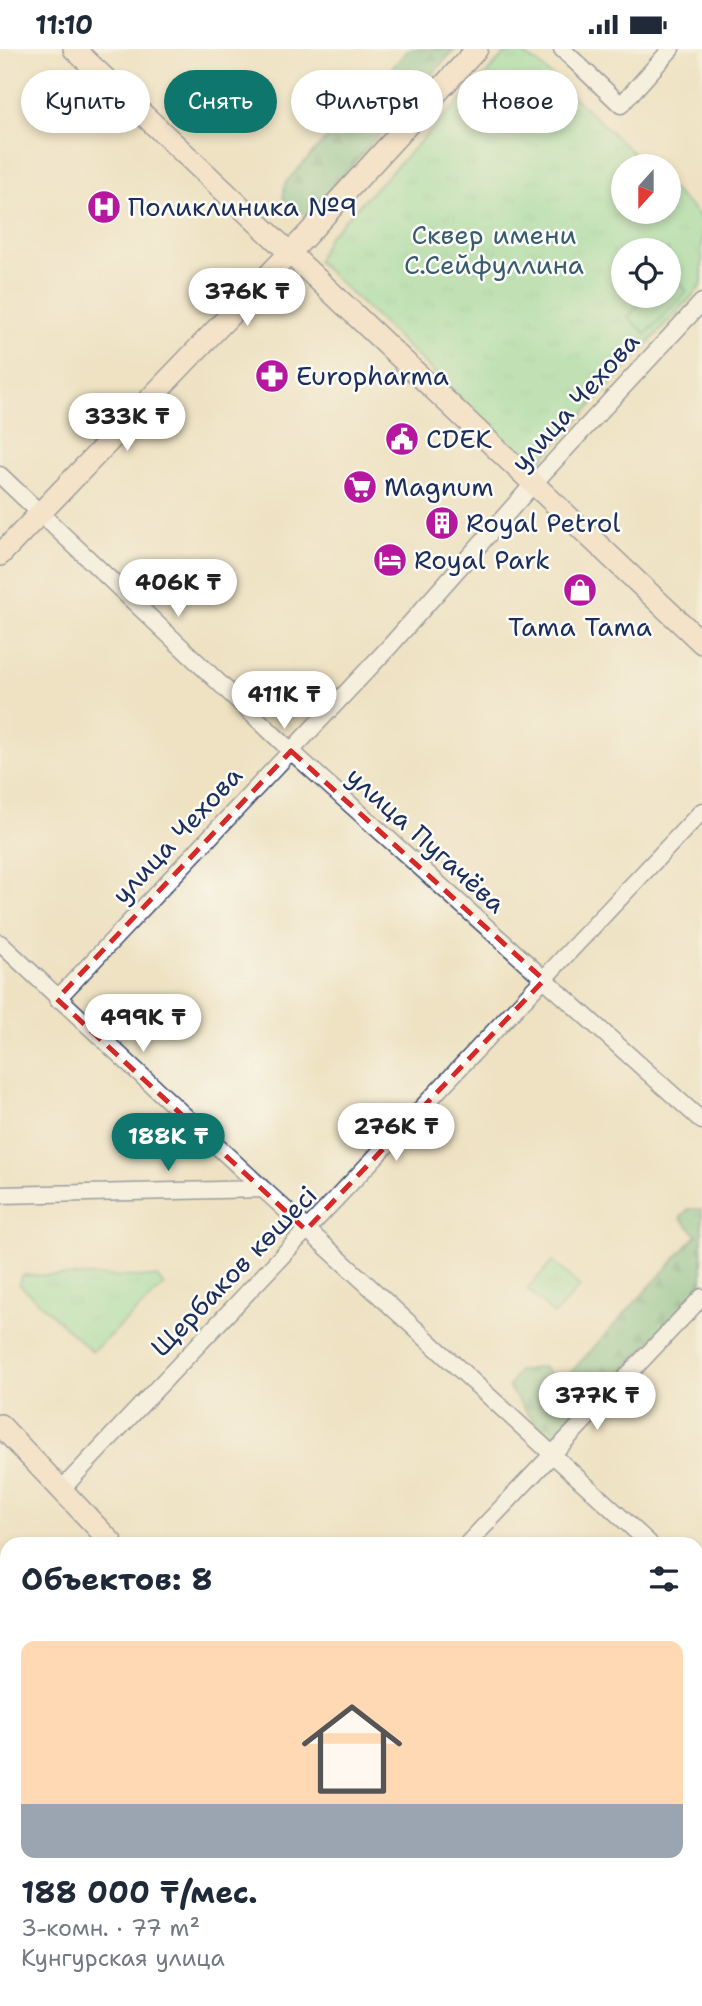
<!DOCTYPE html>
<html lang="ru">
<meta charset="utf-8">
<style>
body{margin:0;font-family:"Shantell Sans",sans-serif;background:#f2f2f3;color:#1f2937;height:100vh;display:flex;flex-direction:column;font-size:26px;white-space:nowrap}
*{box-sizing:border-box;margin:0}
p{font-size:23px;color:#747a83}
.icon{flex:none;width:38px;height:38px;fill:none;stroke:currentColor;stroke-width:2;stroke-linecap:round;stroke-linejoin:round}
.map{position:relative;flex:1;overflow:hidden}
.details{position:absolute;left:0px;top:1488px;width:704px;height:471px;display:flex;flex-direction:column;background:#fff;border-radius:21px 21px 0 0;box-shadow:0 4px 10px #0003}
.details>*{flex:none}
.hud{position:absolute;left:21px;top:21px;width:662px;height:63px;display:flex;gap:14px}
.needle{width:46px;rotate:201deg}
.controls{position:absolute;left:611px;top:105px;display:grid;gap:14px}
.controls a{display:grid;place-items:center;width:70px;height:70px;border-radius:50%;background:#fff;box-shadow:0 4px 10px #0003;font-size:35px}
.price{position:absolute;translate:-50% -60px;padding:0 16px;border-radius:24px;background:#fff;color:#222;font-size:23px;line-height:46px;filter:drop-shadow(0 2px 4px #0008)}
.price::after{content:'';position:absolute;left:50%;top:42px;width:21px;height:16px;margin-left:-10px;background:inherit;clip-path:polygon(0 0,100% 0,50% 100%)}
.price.selected{background:#0f766e;color:#fff}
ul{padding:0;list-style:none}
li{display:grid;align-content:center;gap:14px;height:371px;padding:0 21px}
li+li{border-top:2px solid #e0e1e3}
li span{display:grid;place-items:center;height:217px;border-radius:14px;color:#555}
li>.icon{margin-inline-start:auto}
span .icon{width:126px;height:126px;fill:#fffc;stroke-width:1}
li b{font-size:30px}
h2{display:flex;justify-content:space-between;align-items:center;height:84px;padding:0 21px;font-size:30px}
.tag{padding:0 24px;border-radius:32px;background:#fff;box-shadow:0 4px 10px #0003;font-size:24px;line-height:63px}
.tag.selected{background:#0f766e;color:#fff}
.status{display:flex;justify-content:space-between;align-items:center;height:49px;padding:0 35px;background:#fff;direction:ltr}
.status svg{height:19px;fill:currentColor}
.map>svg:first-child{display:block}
.forest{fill:url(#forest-firs);stroke:#447774;stroke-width:2}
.park{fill:url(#park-tufts);stroke:#528882;stroke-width:2;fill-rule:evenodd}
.pitch{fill:#89e1a5;stroke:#528882;stroke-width:2}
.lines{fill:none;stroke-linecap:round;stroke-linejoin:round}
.street-casing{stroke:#3b4a6d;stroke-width:19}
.secondary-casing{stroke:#3b4a6d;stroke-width:24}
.street{stroke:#fff;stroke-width:16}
.secondary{stroke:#fbe5cf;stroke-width:21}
.rail-casing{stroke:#1b2f5e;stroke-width:7}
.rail{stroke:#fdfcf7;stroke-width:4.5;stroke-dasharray:13;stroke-linecap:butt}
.marked{fill:none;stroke:#d62828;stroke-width:5;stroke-dasharray:14 9;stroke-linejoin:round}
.labels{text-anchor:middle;stroke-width:5;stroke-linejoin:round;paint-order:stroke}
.poi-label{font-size:26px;fill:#1b2f5e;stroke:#fdfcf7;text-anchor:start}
.park-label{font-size:26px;fill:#365c70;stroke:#fdfcf7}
.street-label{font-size:26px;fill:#1b2f5e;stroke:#fdfcf7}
</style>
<div class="status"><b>11:10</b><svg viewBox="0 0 49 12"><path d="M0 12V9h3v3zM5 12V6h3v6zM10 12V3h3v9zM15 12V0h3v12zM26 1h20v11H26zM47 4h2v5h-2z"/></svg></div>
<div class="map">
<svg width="702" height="1957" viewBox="0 0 702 1957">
<defs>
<pattern id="forest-firs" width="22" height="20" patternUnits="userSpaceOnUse" patternTransform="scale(1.75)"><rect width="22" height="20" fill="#6ebf8a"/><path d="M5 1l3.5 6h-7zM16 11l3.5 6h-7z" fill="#5a9c74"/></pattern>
<pattern id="park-tufts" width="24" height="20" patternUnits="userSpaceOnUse" patternTransform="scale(1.75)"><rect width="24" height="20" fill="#89e1a5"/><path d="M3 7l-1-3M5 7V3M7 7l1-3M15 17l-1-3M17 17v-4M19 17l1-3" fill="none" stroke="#76c190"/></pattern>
</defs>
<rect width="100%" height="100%" fill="#fdfcf7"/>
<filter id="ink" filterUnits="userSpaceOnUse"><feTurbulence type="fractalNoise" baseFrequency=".0143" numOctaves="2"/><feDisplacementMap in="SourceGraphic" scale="14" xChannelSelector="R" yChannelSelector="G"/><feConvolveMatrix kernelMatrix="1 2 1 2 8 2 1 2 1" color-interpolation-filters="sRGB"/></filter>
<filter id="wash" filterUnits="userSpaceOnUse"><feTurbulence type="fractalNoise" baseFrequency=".00686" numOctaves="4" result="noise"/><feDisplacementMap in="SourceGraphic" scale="28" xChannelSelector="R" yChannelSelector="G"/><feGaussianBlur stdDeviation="1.57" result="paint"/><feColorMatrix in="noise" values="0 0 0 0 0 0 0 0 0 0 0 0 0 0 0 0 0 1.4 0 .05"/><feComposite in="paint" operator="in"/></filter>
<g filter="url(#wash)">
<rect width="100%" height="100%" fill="#eee2c2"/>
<path class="forest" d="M409,0H455L307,167L283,150L285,134Z
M688,1160H702V1240L551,1394L508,1339L518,1322L543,1318L561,1334L697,1186L680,1169Z"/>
<path class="park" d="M518,2L540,16L647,117H623V163H668L669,137L702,169V236L534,419L317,212L328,188L505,5ZM623,201H668V247H623Z
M553,1212L580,1238L554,1266L527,1240Z
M21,1226L157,1228L164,1237L92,1303L19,1235Z"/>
<path class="pitch" d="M669,225L687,242L646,285L628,268L648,247H668Z"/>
</g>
<g filter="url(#ink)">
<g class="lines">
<g class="street-casing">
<path id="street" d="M562,0L621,56L671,0
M0,426L291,702L702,1072
M0,894L263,1140
M57,950L390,597L534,434L702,253
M0,1146L263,1140L649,1494
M61,1441L702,762
M468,1494L702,1248
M696,1538L702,1543
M0,1570L7,1579
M0,1678L7,1671
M0,1717L7,1724
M696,1800L702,1794
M388,1951L394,1957"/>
</g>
<g class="secondary-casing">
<path id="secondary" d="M74,0L702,594
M0,506L306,187L477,0
M0,1376L112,1494
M548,1951L554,1957"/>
</g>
<use href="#street" class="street"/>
<use href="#secondary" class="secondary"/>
<g class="rail-casing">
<path id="rail" d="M0,1805L7,1813
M0,1834L7,1841
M124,1951L130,1957
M139,1951L145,1957"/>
</g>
<use href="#rail" class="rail"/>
</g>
</g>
<path d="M0 0H702V1957H0ZM291,702L544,931L306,1181L57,950Z" fill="#eee2c2" fill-opacity=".55" fill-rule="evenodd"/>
<path class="marked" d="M291,702L544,931L306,1181L57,950Z"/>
<defs>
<g id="hospital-disc" transform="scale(1.75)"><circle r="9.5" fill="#b5179e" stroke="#fdfcf7"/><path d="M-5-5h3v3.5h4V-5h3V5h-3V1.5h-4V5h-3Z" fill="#fff"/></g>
<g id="pharmacy-disc" transform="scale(1.75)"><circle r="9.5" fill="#b5179e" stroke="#fdfcf7"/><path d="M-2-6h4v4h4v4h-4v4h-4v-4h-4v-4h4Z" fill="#fff"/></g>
<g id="civic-disc" transform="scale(1.75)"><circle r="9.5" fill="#b5179e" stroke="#fdfcf7"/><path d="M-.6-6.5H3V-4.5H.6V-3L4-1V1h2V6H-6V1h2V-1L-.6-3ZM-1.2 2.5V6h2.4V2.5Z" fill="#fff"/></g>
<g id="supermarket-disc" transform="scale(1.75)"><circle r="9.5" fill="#b5179e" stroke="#fdfcf7"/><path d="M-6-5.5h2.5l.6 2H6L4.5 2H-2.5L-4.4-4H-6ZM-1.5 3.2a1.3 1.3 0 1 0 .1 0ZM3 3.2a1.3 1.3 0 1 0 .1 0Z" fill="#fff"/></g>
<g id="building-disc" transform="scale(1.75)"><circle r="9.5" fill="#b5179e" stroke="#fdfcf7"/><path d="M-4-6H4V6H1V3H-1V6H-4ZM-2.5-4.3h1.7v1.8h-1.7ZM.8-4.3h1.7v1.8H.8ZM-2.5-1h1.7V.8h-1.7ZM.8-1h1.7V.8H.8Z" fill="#fff"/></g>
<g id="hotel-disc" transform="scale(1.75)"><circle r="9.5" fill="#b5179e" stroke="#fdfcf7"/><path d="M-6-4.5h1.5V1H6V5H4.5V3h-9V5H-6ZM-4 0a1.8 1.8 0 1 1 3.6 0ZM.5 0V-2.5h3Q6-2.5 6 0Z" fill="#fff"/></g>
<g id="shop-disc" transform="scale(1.75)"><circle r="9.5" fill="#b5179e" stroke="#fdfcf7"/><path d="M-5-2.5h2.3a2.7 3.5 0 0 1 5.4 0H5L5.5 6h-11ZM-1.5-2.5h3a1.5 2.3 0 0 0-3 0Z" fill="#fff"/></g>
</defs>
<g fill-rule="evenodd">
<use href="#hospital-disc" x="104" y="158"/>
<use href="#pharmacy-disc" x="272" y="327"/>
<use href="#civic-disc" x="402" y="390"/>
<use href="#supermarket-disc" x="360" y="438"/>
<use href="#building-disc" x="442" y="474"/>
<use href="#hotel-disc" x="390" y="511"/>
<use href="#shop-disc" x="580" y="541"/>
</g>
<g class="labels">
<g class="poi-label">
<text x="128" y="167">Поликлиника №9</text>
<text x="296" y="336">Europharma</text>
<text x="426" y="399">CDEK</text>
<text x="384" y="447">Magnum</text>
<text x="466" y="483">Royal Petrol</text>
<text x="414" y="520">Royal Park</text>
<text x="580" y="587" text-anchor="middle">Tama Tama</text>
</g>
<g class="park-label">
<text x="494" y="195">Сквер имени<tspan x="494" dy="30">С.Сейфуллина</tspan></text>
</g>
<g class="street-label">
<text transform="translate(575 353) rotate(-48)" y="9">улица Чехова</text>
<text transform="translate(177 786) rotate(-47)" y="9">улица Чехова</text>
<text transform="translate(426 791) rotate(42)" y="9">улица Пугачёва</text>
<text transform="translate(234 1222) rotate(-46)" y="9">Щербаков көшесі</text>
</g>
</g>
</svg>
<div class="controls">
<a><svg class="needle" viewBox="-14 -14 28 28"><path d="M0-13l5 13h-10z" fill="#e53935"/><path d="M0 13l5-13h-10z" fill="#747a83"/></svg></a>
<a><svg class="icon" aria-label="locate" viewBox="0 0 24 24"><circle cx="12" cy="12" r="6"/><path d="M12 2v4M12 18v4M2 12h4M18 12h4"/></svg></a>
</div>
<b class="price" style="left:247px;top:279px">376K ₸</b>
<b class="price" style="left:127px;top:404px">333K ₸</b>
<b class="price" style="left:178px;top:570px">406K ₸</b>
<b class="price" style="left:284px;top:682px">411K ₸</b>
<b class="price" style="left:143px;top:1005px">499K ₸</b>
<b class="price" style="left:396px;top:1114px">276K ₸</b>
<b class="price selected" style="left:168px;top:1124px">188K ₸</b>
<b class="price" style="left:597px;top:1383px">377K ₸</b>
<div class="hud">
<a class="tag">Купить</a>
<a class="tag selected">Снять</a>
<a class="tag">Фильтры</a>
<a class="tag">Новое</a>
</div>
<section class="details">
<h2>Объектов: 8<svg class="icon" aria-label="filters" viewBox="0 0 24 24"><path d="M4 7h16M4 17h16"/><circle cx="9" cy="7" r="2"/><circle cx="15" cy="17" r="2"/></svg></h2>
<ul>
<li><span style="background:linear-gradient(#ffd9b3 75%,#9aa5b1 0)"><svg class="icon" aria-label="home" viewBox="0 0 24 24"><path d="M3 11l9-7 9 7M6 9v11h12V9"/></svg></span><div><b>188 000 ₸/мес.</b><p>3-комн. · 77 m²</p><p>Кунгурская улица</p></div></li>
</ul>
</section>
</div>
